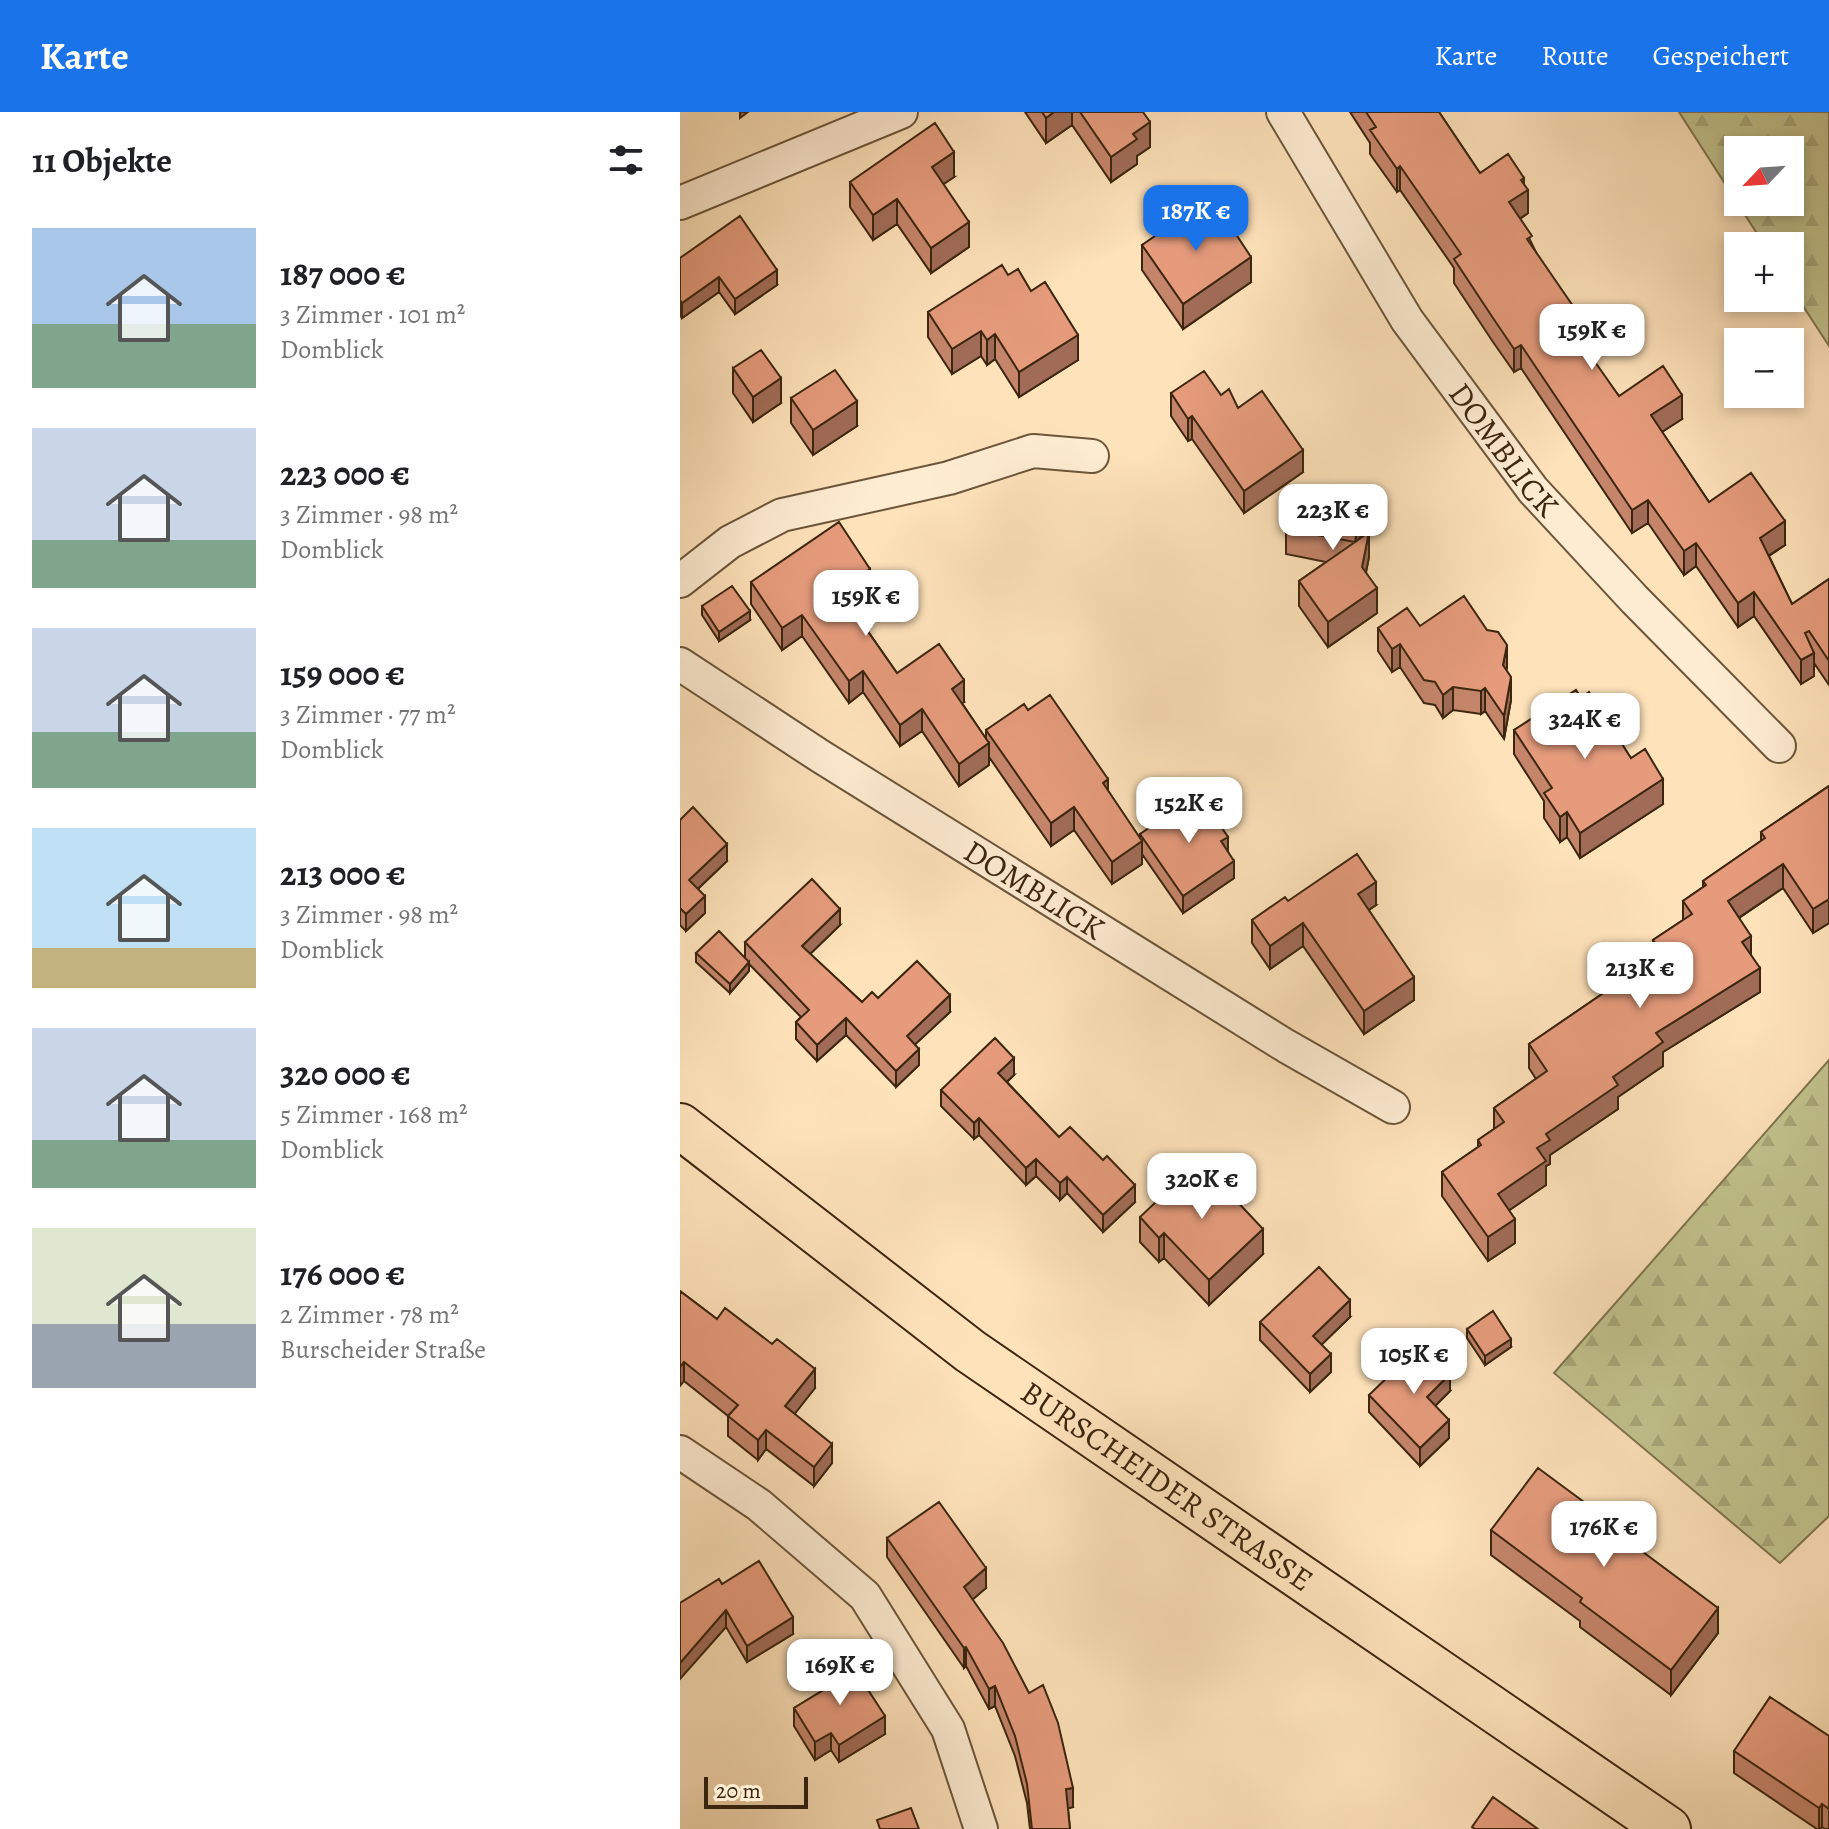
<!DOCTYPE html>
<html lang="de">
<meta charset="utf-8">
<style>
body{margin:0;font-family:Alegreya,serif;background:#f6f6f6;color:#202124;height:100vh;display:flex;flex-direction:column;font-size:30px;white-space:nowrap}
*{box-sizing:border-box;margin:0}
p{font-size:26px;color:#757577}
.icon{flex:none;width:44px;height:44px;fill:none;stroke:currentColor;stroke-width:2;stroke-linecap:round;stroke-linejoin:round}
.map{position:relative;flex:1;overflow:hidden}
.details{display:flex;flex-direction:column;background:#fff;width:680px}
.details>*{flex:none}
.needle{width:52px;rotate:245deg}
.fabs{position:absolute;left:1044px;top:24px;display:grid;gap:16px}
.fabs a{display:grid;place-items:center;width:80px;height:80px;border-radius:0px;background:#fff;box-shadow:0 4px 12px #0003;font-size:40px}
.scale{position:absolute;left:24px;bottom:20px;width:104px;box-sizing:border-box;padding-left:8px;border:4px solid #3c260f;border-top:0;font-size:22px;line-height:28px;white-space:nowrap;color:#3c260f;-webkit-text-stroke:6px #feecd2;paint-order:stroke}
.price{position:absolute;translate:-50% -68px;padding:0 18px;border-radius:16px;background:#fff;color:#222;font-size:26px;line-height:52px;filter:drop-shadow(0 2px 4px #0008)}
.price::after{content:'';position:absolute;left:50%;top:48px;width:24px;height:18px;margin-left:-12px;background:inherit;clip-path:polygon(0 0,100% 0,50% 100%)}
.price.active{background:#1a73e8;color:#fff}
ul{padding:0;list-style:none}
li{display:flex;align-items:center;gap:24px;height:200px;padding:0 32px}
li span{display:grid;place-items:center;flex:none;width:224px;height:160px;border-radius:0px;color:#555}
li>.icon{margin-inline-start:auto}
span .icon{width:96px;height:96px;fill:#fffc;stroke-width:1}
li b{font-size:34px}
h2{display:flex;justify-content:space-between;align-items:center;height:96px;padding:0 32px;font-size:34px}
header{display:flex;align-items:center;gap:48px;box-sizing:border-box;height:112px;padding:0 40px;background:#1a73e8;color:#fff}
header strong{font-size:38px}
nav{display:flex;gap:44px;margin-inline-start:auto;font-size:28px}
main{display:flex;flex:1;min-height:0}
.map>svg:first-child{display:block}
.forest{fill:url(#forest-firs);stroke:#7f744e;stroke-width:2;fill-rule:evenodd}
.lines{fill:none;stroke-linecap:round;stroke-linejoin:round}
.street-casing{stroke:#6c553a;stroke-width:36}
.primary-casing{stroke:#3c260f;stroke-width:48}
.street{stroke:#feecd2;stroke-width:32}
.primary{stroke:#fee2ba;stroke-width:44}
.wall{fill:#c5856b;stroke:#3c260f;stroke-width:2}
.shaded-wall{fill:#a06c57;stroke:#3c260f;stroke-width:2}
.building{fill:#e59b7c;stroke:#3c260f;stroke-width:2}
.labels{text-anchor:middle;stroke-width:8;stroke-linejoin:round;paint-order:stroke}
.street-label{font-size:32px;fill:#3c260f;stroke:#feecd2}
</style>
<header>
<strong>Karte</strong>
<nav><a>Karte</a><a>Route</a><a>Gespeichert</a></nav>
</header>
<main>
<section class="details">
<h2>11 Objekte<svg class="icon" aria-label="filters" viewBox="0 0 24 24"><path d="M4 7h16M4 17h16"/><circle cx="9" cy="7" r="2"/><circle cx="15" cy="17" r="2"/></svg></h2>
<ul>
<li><span style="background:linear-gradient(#a9c7e8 60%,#7fa58c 0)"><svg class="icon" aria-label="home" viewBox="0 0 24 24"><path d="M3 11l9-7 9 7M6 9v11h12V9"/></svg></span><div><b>187 000 €</b><p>3 Zimmer · 101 m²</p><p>Domblick</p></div></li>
<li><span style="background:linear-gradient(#c9d6e8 70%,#7fa58c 0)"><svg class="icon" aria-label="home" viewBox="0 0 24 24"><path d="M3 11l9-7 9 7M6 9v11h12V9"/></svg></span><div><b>223 000 €</b><p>3 Zimmer · 98 m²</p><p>Domblick</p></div></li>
<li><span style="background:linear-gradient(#c9d6e8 65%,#7fa58c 0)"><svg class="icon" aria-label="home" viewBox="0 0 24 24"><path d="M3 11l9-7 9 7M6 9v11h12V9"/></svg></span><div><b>159 000 €</b><p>3 Zimmer · 77 m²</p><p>Domblick</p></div></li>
<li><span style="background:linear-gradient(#bfe0f5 75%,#c2b280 0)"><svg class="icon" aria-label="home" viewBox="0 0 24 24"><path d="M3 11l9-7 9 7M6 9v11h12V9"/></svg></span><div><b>213 000 €</b><p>3 Zimmer · 98 m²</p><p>Domblick</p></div></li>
<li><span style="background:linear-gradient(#c9d6e8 70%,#7fa58c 0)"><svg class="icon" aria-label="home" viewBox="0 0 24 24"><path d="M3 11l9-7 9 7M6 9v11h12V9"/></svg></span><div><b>320 000 €</b><p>5 Zimmer · 168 m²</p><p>Domblick</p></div></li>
<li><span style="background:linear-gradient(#dfe7d0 60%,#9aa5b1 0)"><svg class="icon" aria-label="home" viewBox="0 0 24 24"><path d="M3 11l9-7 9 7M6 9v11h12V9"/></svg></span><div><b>176 000 €</b><p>2 Zimmer · 78 m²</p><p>Burscheider Straße</p></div></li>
</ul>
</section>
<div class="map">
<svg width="1149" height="1717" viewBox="0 0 1149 1717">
<defs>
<pattern id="forest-firs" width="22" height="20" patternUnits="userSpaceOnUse" patternTransform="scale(2)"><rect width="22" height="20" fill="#c2c38e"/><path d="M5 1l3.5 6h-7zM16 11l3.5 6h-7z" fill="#a8a779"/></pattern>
</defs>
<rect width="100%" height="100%" fill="#fee2ba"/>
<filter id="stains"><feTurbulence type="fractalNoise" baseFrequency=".0025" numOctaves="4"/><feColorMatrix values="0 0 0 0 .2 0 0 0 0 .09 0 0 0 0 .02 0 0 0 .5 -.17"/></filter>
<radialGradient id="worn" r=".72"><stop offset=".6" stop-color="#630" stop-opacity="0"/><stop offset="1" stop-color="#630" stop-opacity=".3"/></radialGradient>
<path class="forest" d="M999,0H1149V234L1110,174V134H1085ZM1058,38H1110V90H1058Z
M1149,948V1404L1100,1451L874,1261Z"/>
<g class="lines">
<g class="street-casing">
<g id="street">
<path id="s1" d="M603,0L727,208L853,378L955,488L1099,634"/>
<path d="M0,91L221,0"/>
<path d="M0,469L50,430L102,403L269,366L353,339L412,344"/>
<path id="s2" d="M0,552L140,644L606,934L713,995"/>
<path d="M0,1340L79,1393L185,1484L268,1617L301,1717"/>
</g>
</g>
<g class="primary-casing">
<g id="primary">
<path id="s3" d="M0,1014L290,1239L988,1717"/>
</g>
</g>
<use href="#street" class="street"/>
<use href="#primary" class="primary"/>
</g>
<path class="wall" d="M345,0H463L470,35L457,44V52L431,70L392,13L366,31Z
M670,0H759L800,61L844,72L848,101L840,107L893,217L889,220L910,249L939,284L1002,307L982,320L1029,390L1105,433L1089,444L1112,492L1149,467V573L1134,551V564L1121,572L1074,504L1058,515L1016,454L1004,463L968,411L952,421L841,256L834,260L813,230L774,171V156L720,78L717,80L690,42V31Z
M274,65L263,72L289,135L251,161L217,112L193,128L170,95V70Z
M514,112L571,170L503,217L462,158V133Z
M0,146L97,173L55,202L39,180L2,206L0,203Z
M328,163L351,179L398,248L339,285L315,247L307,253L301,244L272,262L248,225V200Z
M53,256L101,291L73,310L53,281Z
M491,281L541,283L558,296L623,360L564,401L512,327L508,329L491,304Z
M111,286L177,314L133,343L111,311Z
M682,416L680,427L689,445L686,460L697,501L648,535L619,494V469L646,450L606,442V417Z
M71,470L190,478L169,492L217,561L284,590L282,591L306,627V618L348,598L428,679L460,727V722L548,739L554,766L503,801L462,742V752L432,772L394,718L371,734L309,645V653L279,674L242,619L220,634L183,580L169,591L122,524L102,538L71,492Z
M22,494L70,508L39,529L22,503Z
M740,514L826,558L831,588L824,627L805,599L801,602L773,598L763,606L755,593L744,591L720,555L712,560L698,539V516Z
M901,586L951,646L983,692L900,746L887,725L880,730L864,706V689L834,642V618Z
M1149,674V811L1133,821L1103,776L1059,806L1071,843L1080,880L983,940V954L938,985V997L870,1043V1052L866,1054V1073L829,1098L835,1131L808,1149L762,1084V1060L798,1035V1028L814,1017V996L856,967L849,956V932L973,847V828L1003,808V789L1023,775V769L1081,729V720Z
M0,708L47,749L18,777L25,801L6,819L0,813Z
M608,789L696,793L689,798L734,888L684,922L623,834L590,857L572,831V808Z
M160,813L130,842L182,890L198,886L270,900L235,932L239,953L216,975L166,923L137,949L116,927V910L121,905L69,852V859L50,881L16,850V841L65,845V830Z
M334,963L327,970L379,1025L455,1090L423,1120L387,1081L380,1088L356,1064L346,1073L299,1023L294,1027L261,994V978Z
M460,1105L583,1142L529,1193L484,1146L479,1150L460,1130Z
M0,1179L37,1207L135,1276L114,1302L152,1351L134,1374L86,1337L78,1348L48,1324V1304L4,1269Z
M670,1205L641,1233L651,1260L630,1280L580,1228V1210Z
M787,1217L831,1235L805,1253L787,1226Z
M770,1279L755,1294L769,1326L740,1354L689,1300V1283Z
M811,1418L950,1430L1038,1521L991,1583L900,1515V1509L811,1443Z
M207,1426L306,1476L292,1487L393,1695L388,1696L390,1717H350L347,1691L335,1644L315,1594L309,1597L286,1554L284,1556L207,1445Z
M42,1472L113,1522L67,1550L46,1515Z
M140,1570L205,1622L159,1650L151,1638L135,1648L114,1614V1596L140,1580Z
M1149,1624V1717H1145L1142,1715L1140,1717H1137L1054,1661V1639Z"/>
<path class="shaded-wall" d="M60,0H68L60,6Z
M374,0H392V13L366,31V6Z
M470,10V35L457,44V52L431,70V45L453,22Z
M274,40V65L252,80V55Z
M720,54V78L717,80V57Z
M844,66V80L848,78V101L829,114V90L841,68Z
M217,87V112L193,128V103Z
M289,110V135L251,161V136Z
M571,145V170L503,217V192Z
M97,158V173L55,202V187Z
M39,165V180L2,206V191Z
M893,194V217L878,228V204Z
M301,219V244L272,262V237Z
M315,222V247L307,253V228Z
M398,223V248L339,285V260Z
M841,233V256L834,260V237Z
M101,266V291L73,310V285Z
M1002,283V307L971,327V303Z
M177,289V314L133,343V318Z
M512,304V327L508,329V307Z
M623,338V360L564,401V379Z
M968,388V411L952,421V398Z
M682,391V416L675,455V430Z
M1105,409V433L1080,449V426Z
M689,420V445L682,480V455Z
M1016,431V454L1004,463V439Z
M190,457V478L159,499V478Z
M697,476V501L648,535V510Z
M1074,480V504L1058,515V491Z
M70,499V508L39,529V520Z
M122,503V524L102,538V516Z
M720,532V555L712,560V537Z
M827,533V556L823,576V553Z
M1134,541V564L1121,572V548Z
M183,559V580L169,591V569Z
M831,565V588L824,627V604Z
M284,568V590L272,598V577Z
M773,575V598L763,606V583Z
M805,576V599L801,602V579Z
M242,597V619L220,634V613Z
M309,631V653L279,674V652Z
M428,667V690L423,671Z
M983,667V692L900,746V721Z
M394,695V718L371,734V711Z
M887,700V725L880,730V705Z
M548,725V742L541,729Z
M462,729V752L432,772V750Z
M47,732V749L9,785V768Z
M554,749V766L503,801V784Z
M1103,752V776L1048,813V789Z
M696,770V793L678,805V782Z
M25,784V801L6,819V802Z
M1149,787V811L1133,821V797Z
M160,797V813L122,850V834Z
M623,811V834L590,857V834Z
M1071,824V848L1062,830Z
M69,850V859L50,881V872Z
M1080,856V880L983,940V954L938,985V997L870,1043V1052L866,1054V1073L818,1106V1082L857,1036L866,1022L933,965L976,921Z
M734,865V888L684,922V899Z
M270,883V900L227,940V924Z
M166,906V923L137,949V933Z
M239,937V953L216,975V959Z
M334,946V963L318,978V961Z
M299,1006V1023L294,1027V1011Z
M356,1047V1064L346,1073V1056Z
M387,1065V1081L380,1088V1071Z
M455,1073V1090L423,1120V1103Z
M835,1107V1131L808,1149V1125Z
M583,1117V1142L529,1193V1168Z
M484,1121V1146L479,1150V1126Z
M670,1188V1205L633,1241V1224Z
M831,1227V1235L805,1253V1244Z
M651,1242V1260L630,1280V1262Z
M4,1250V1269L0,1274V1255Z
M135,1257V1276L105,1314V1294Z
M770,1262V1279L747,1302V1285Z
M769,1308V1326L740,1354V1336Z
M86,1318V1337L78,1348V1328Z
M152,1332V1351L134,1374V1355Z
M306,1456V1476L284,1495V1475Z
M1038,1496V1521L991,1583V1558Z
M46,1498V1515L0,1567V1551Z
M113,1505V1522L67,1550V1534Z
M286,1535V1554L284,1556V1536Z
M315,1574V1594L309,1597V1577Z
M205,1604V1622L159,1650V1633Z
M151,1621V1638L135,1648V1630Z
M393,1676V1695L386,1697V1677Z
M1142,1692V1715L1139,1717V1696Z"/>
<path class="building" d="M362,0H374L366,6Z
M400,0H463L470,10L453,22L457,27L431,45Z
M686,0H759L800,61L828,42L844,66L841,68L848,78L829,90L852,124L847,127L893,194L878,204L910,249L913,247L939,284L983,254L1002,283L971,303L1029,390L1071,361L1105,409L1080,426L1112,492L1149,467V549L1129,519L1125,521L1134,541L1121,548L1074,480L1058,491L1016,431L1004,439L968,388L952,398L841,233L834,237L813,206L774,147L781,142L720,54L717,57L690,18L696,15Z
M255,11L274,40L252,55L289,110L251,136L217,87L193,103L170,70Z
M538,95L571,145L503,192L462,133L507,102L514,112Z
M60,104L97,158L55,187L39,165L2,191L0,188V146Z
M322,153L328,163L338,157L351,179L365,170L398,223L339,260L315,222L307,228L301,219L272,237L248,200Z
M81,238L101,266L73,285L53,256Z
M155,258L177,289L133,318L111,286Z
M524,259L541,283L549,277L558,296L582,279L623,338L564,379L512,304L508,307L491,281Z
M613,379L682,391L675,430L689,420L682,455L697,476L648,510L619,469L675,430L606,417Z
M159,410L190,457L159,478L217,561L259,532L284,568L272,577L309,631L279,652L242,597L220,613L183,559L169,569L122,503L102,516L71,470Z
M52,474L70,499L39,520L22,494Z
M784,484L807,518L818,520L827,533L823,553L831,565L824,604L805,576L801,579L773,575L763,583L755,570L744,568L720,532L712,537L698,516L727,496L740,514Z
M896,578L901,586L909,580L951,646L965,637L983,667L900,721L887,700L880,705L864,681L872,676L834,618Z
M370,583L428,667L423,671L462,729L432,750L394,695L371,711L306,618L344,592L348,598Z
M1149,674V787L1133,797L1103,752L1048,789L1071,824L1062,830L1080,856L976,921L983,930L933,965L938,973L866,1022L870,1028L857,1036L866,1049L818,1082L835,1107L808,1125L762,1060L801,1033L798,1028L824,1010L814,996L867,959L849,932L982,841L973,828L1012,802L1003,789L1026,773L1023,769L1085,726L1081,720Z
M519,682L548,725L541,729L554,749L503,784L460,722Z
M13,695L47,732L9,768L25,784L6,802L0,796V708Z
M677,742L696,770L678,782L734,865L684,899L623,811L590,834L572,808L605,785L608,789Z
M132,767L160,797L122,834L182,890L192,880L198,886L237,849L270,883L227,924L239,937L216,959L166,906L137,933L116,910L129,898L65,830Z
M39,819L69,850L50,872L16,841Z
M315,926L334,946L318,961L379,1025L390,1015L423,1048L427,1044L455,1073L423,1103L387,1065L380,1071L356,1047L346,1056L299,1006L294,1011L261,978Z
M519,1049L583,1117L529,1168L484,1121L479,1126L460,1105Z
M639,1155L670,1188L633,1224L651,1242L630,1262L580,1210Z
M0,1179L37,1207L45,1196L92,1232L97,1227L135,1257L105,1294L152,1332L134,1355L86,1318L78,1328L48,1304L58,1293L4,1250L0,1255Z
M813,1199L831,1227L805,1244L787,1217Z
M742,1232L770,1262L747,1285L769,1308L740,1336L689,1283Z
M858,1356L950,1424L947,1428L1038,1496L991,1558L900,1490L902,1486L811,1418Z
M259,1390L306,1456L284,1475L323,1531L349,1581L363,1573L378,1611L393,1676L386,1677L390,1717H352L347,1672L335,1624L315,1574L309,1577L286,1535L284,1536L207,1426Z
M79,1449L113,1505L67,1534L46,1498L0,1551V1491L39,1467L42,1472Z
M170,1550L205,1604L159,1633L151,1621L135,1630L114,1596L145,1577L140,1570Z
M1090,1585L1149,1624V1697L1142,1692L1139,1696L1054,1639Z
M813,1685L858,1717H795L792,1715Z
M231,1696L239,1717H200L197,1708Z"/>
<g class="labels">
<g class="street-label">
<text dy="11" stroke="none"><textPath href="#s1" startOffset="404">DOMBLICK</textPath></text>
<text dy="11" stroke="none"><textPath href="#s2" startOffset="420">DOMBLICK</textPath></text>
<text dy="11" stroke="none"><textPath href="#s3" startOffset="606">BURSCHEIDER STRASSE</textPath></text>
</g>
</g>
<rect width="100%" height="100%" filter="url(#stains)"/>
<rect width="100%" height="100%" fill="url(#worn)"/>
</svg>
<div class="fabs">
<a><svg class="needle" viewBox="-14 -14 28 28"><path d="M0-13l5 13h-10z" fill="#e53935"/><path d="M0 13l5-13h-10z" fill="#757577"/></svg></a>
<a>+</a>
<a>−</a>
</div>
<div class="scale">20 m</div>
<b class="price active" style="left:516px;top:141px">187K €</b>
<b class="price" style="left:912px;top:260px">159K €</b>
<b class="price" style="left:653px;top:440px">223K €</b>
<b class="price" style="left:186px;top:526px">159K €</b>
<b class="price" style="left:905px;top:649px">324K €</b>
<b class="price" style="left:509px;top:733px">152K €</b>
<b class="price" style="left:960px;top:898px">213K €</b>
<b class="price" style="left:522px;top:1109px">320K €</b>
<b class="price" style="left:734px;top:1284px">105K €</b>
<b class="price" style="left:924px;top:1457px">176K €</b>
<b class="price" style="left:160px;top:1595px">169K €</b>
</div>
</main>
